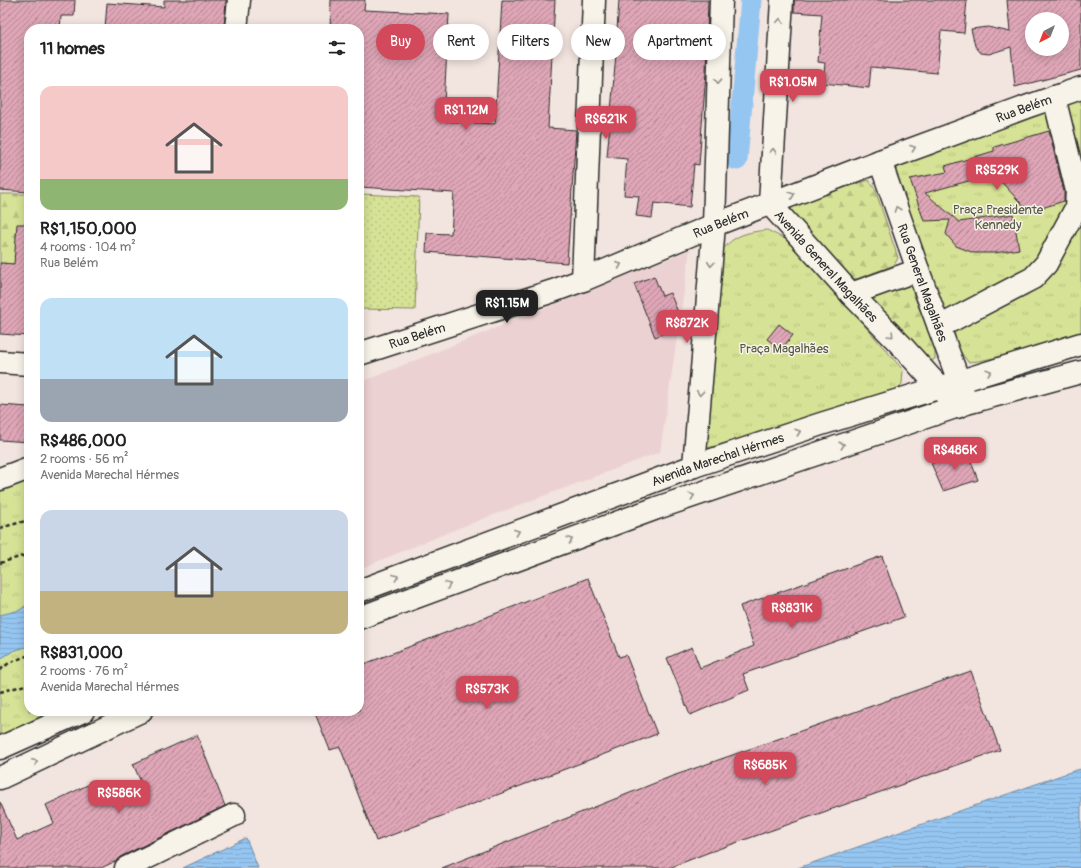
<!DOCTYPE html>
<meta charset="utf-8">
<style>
body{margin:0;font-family:Pangolin,sans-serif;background:#f2f2f2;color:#222;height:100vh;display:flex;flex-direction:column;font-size:15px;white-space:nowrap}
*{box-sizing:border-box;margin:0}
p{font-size:13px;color:#767676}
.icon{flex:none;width:22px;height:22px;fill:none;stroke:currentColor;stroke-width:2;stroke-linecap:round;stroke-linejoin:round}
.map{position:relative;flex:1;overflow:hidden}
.details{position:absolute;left:24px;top:24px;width:340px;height:692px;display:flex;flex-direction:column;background:#fff;border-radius:16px;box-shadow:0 2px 10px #0003}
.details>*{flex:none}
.banner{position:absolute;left:376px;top:24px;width:380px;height:36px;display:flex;gap:8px}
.needle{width:26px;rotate:222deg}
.fabs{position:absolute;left:1025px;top:12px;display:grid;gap:8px}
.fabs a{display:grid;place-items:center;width:44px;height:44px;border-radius:50%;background:#fff;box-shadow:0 2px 10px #0003;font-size:20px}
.price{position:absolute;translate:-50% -34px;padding:0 9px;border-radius:8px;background:#d1495b;color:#fff;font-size:13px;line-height:26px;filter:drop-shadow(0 1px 2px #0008)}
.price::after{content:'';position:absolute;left:50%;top:24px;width:12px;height:9px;margin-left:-6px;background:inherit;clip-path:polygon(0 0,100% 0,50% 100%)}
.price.selected{background:#222;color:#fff}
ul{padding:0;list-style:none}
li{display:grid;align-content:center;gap:8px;height:212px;padding:0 16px}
li span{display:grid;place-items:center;height:124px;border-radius:12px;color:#555}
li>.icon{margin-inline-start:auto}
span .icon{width:72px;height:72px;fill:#fffc;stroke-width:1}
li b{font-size:17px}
h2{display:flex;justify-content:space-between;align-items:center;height:48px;padding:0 16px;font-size:17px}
.pill{padding:0 14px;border-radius:18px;background:#fff;box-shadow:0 2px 10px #0003;font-size:14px;line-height:36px}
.pill.selected{background:#d1495b;color:#fff}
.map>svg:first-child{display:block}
.built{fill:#ecd1d2}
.grass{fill:url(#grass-dots);stroke:#808660}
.forest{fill:url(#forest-firs);stroke:#808660}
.park{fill:url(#park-tufts);stroke:#808660}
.water{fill:url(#water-rules);stroke:#6b88a2}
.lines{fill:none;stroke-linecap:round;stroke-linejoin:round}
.canal{stroke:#95c6f1;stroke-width:21}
.building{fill:url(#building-hatch);stroke:#2b2b2b;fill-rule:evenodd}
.minor-casing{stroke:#2b2b2b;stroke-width:25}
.major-casing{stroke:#2b2b2b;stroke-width:25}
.path{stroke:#2b2b2b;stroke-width:2.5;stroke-dasharray:4 3;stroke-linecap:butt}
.minor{stroke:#f7f3e8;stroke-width:22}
.major{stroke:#f7f3e8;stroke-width:22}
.oneway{stroke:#918f8a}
.labels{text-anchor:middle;stroke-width:3;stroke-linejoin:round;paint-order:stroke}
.street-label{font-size:13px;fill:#2b2b2b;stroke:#f7f3e8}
.park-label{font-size:13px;fill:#565946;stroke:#f7f3e8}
</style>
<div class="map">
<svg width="1081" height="868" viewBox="0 0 1081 868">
<defs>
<pattern id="grass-dots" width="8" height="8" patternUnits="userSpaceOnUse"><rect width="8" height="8" fill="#d6e295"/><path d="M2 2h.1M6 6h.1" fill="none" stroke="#b8c281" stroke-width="1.8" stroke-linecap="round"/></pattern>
<pattern id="forest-firs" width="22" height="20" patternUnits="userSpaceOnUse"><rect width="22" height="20" fill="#d6e295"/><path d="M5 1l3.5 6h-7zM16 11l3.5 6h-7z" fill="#b8c281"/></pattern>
<pattern id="park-tufts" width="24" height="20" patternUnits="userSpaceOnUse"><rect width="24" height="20" fill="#d6e295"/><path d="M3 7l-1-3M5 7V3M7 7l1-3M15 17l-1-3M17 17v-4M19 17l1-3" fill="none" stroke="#b8c281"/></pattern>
<pattern id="water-rules" width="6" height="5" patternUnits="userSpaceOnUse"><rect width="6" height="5" fill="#95c6f1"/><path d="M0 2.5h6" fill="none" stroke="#81aacf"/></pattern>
<pattern id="building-hatch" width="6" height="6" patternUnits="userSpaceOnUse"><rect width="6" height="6" fill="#dea6b7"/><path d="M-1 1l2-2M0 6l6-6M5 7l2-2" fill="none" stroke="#b48795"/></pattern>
</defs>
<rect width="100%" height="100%" fill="#f2e4de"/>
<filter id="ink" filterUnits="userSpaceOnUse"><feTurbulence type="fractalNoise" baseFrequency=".025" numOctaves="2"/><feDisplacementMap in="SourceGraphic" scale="8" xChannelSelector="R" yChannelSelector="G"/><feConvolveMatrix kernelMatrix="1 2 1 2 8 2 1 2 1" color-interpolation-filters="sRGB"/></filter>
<g filter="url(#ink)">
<path class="built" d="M690,250L660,452L459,528L359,569V383Z"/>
<path class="grass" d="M361,194L419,197L415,310L359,309V236Z"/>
<path class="forest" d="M869,180L875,189L898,258L894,265L857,279L848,277L790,212L795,203Z
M0,194H29V226H17L16,238L29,265L0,263Z
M909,283L935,348V359L927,363L869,301L874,289Z"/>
<path class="park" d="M1081,95V339L979,361L968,362L960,351L927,266L895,172L900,164Z
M767,230L793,243L903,370L902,384L893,394L701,450L717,256C733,236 741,233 767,230Z
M29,480V711H56L0,737V491Z"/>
<path class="water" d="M29,603V646L13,651L0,659V615L20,610Z
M1081,769V868H798L1073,771Z
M246,838L258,868H183Z"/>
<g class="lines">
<path class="canal" d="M737,160L751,0"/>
</g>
<path class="building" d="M0,0H75L74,16H61L60,29H29V192L0,190Z
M164,0H226L224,29H105L107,3L164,7Z
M331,0H365L364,10L449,14L443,121L495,124L502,0H555L548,128L576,130L567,263L426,252L427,233L451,234L454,193L359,187V29H330Z
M619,0H708L706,72L699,165L694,164L690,207L654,203L652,218L636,216L639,196L624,195L627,159L607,157L618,31H617Z
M794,0H967L964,33L941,31L937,73L871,67L869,88L823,83L825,63L818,62L822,14L794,12Z
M1007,0H1081V70L1015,87L1011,47L989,54L981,53L975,46L971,29L988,27L1010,32ZM1032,19H1062V49H1032Z
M1049,131L1064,192V201L1029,212L994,174L925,193L959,222L1013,214L1019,249L995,253H974L956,246L946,234L950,220L924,221L910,179L947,172L945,166L994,151V147Z
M17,224H29V336L0,334V263L14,264Z
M654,276L662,296L670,293L680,317L672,320L675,329L655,337L634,284Z
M779,324L793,335L781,350L767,339Z
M0,405L29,407V442L0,440Z
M967,451L978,480L943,491L931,463Z
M882,556L904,617L743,674L749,690L690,715L667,658L692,647L700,668L754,646L740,606Z
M588,578L619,657L626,655L657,734L376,841L340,747L330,750L314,711H359V666Z
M971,671L1000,750L707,853L669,868H442L670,777Z
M197,735L225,806L120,857L116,861L101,868H0V802L17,840L54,823L46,805L94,782L103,800L141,782L133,764Z"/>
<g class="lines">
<g class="minor-casing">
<g id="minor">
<path id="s1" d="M782,0L770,204L851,294L900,344L957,407"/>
<path d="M236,29L239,0"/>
<path id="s2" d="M880,161L918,270L965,398"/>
<path d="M583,280L594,0"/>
<path d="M851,294L918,270"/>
<path d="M939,327L1033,278L1046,264L1076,208L1077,191L1054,97"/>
<path id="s3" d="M359,354L553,291L583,280L714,225L880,161L1029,106L1081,88"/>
<path d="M0,362L29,364"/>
<path d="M694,466L714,225L721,0"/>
<path d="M0,479L29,468"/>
<path d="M126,868L234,815"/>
</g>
</g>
<g class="major-casing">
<g id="major">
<path id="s4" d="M359,591L694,466L821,424L1081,344"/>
<path d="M359,618L657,508L967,403L1081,372"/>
<path d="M0,748L83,711"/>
<path d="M0,778L141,711"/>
</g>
</g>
<path class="path" d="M0,528L29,520
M0,563L23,556H29
M0,670L9,663L29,655
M0,692L29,684"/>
<use href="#minor" class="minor"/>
<use href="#major" class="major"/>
</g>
<defs><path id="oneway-chevron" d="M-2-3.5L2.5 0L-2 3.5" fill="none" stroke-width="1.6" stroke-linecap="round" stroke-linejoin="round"/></defs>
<g class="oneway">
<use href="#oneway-chevron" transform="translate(780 21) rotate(-87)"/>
<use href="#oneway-chevron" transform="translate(718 81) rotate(92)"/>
<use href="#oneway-chevron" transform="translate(913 148) rotate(-20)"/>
<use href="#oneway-chevron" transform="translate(773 151) rotate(-87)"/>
<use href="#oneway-chevron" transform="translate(792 195) rotate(-21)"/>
<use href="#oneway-chevron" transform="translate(897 209) rotate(-109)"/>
<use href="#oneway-chevron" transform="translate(711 264) rotate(95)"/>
<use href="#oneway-chevron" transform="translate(619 265) rotate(-23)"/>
<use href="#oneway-chevron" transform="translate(891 335) rotate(46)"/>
<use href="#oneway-chevron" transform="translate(989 372) rotate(-17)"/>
<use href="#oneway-chevron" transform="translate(700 393) rotate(95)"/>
<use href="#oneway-chevron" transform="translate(798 432) rotate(-18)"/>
<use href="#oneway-chevron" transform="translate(842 445) rotate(-19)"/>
<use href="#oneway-chevron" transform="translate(692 496) rotate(-19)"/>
<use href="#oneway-chevron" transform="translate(517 532) rotate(-20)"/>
<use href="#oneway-chevron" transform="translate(570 540) rotate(-20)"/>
<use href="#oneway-chevron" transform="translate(396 577) rotate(-20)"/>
<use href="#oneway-chevron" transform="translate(448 585) rotate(-20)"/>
<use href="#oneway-chevron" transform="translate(35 762) rotate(-26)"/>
</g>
</g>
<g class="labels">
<g class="street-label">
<text dy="5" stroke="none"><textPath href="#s3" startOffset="709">Rua Belém</textPath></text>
<text dy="5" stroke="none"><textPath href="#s3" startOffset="385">Rua Belém</textPath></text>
<text dy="5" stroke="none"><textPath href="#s1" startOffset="288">Avenida General Magalhães</textPath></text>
<text dy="5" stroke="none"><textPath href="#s2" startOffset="129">Rua General Magalhães</textPath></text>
<text dy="5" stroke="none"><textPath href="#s3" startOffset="61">Rua Belém</textPath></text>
<text dy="5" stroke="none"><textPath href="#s4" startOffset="382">Avenida Marechal Hérmes</textPath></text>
</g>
<g class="park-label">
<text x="998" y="214">Praça Presidente<tspan x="998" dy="15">Kennedy</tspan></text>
<text x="784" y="353">Praça Magalhães</text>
</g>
</g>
</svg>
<div class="fabs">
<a><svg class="needle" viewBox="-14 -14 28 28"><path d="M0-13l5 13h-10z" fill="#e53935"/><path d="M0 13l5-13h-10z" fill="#767676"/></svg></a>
</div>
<b class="price" style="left:793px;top:103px">R$1.05M</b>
<b class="price" style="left:466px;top:131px">R$1.12M</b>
<b class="price" style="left:606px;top:140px">R$621K</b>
<b class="price" style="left:997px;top:191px">R$529K</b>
<b class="price selected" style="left:507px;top:324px">R$1.15M</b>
<b class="price" style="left:687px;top:344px">R$872K</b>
<b class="price" style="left:955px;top:471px">R$486K</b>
<b class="price" style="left:792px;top:629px">R$831K</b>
<b class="price" style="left:487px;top:710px">R$573K</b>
<b class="price" style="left:765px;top:786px">R$685K</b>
<b class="price" style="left:119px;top:814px">R$586K</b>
<div class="banner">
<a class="pill selected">Buy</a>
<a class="pill">Rent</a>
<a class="pill">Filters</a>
<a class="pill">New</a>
<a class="pill">Apartment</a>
</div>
<section class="details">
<h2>11 homes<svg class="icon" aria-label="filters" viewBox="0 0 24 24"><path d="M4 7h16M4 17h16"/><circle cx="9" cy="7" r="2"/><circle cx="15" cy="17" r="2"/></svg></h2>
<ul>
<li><span style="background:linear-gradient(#f6c9c9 75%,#8fb573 0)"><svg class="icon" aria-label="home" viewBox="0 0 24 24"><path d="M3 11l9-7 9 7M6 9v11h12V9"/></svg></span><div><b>R$1,150,000</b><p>4 rooms · 104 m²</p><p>Rua Belém</p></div></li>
<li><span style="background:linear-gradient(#bfe0f5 65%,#9aa5b1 0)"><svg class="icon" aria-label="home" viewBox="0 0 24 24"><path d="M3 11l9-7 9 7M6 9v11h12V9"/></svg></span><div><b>R$486,000</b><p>2 rooms · 56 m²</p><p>Avenida Marechal Hérmes</p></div></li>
<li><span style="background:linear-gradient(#c9d6e8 65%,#c2b280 0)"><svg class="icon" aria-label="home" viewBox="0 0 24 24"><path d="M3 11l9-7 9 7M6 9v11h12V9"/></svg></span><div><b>R$831,000</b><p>2 rooms · 76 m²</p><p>Avenida Marechal Hérmes</p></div></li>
</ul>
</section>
</div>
